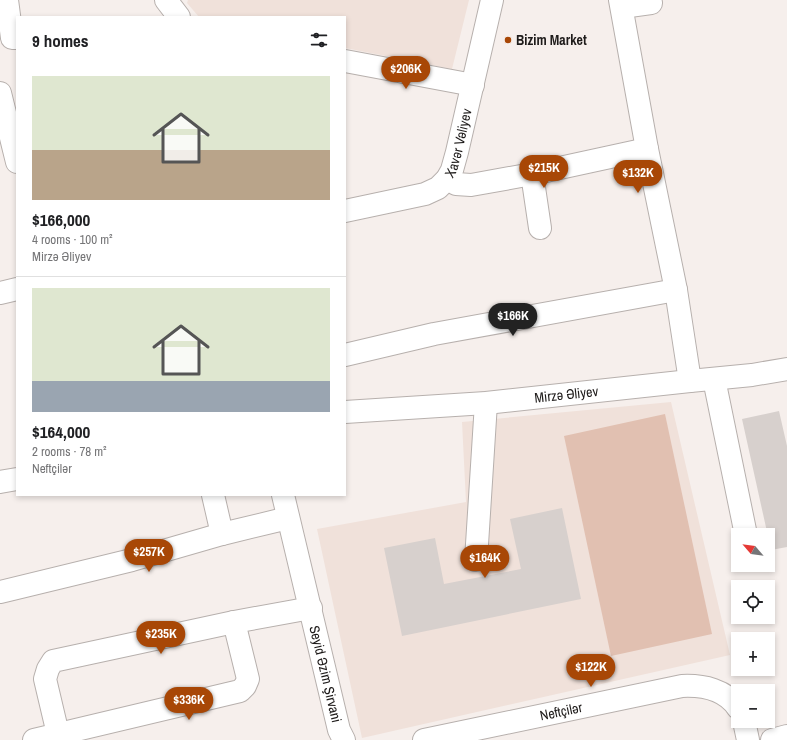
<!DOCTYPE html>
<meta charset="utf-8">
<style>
body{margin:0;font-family:"Archivo Narrow",sans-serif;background:#f6f6f6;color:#202124;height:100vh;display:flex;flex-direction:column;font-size:15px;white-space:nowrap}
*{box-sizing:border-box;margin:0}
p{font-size:13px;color:#757577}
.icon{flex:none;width:22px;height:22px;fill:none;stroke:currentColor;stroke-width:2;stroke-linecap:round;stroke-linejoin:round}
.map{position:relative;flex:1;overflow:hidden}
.side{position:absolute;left:16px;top:16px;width:330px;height:480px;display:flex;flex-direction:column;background:#fff;border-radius:0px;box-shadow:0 2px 6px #0003}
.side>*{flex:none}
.needle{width:26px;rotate:298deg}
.buttons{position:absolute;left:731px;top:528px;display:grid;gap:8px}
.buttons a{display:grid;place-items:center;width:44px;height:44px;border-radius:0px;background:#fff;box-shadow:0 2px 6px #0003;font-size:20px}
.price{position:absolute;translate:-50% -34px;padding:0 9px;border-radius:14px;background:#a84706;color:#fff;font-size:13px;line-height:26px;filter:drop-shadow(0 1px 2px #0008)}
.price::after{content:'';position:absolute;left:50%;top:24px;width:12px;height:9px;margin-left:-6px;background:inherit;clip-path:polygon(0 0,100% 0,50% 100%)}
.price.current{background:#222;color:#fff}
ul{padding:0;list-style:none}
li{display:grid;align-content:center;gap:8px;height:212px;padding:0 16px}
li+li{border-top:1px solid #e0e0e0}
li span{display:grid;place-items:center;height:124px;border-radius:0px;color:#555}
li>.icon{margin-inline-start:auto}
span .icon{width:72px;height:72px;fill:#fffc;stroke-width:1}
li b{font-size:17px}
h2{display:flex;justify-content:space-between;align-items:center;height:48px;padding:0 16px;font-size:17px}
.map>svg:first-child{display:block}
.built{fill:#f0e1da}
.green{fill:#e1c0b1}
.building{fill:#d7d0cd}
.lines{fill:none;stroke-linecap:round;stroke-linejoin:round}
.minor-casing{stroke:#b7b0ad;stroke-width:24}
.minor{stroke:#fff;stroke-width:22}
.poi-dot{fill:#a84706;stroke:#f6efec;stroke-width:1.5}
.labels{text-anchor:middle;stroke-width:3;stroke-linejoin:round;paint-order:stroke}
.poi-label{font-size:14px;font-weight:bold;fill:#1e1b1a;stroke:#f6efec;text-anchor:start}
.street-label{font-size:14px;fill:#1e1b1a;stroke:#f6efec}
</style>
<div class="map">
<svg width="787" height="740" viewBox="0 0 787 740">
<rect width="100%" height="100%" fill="#f6efec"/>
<path class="built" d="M188,0H469L452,69L345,48V17H199L187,3Z
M671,402L730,655L362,738L317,529L466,502L462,422Z"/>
<path class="green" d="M665,414L712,634L611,656L564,436Z"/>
<path class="building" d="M779,411L787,446V547L771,550L742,419Z
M562,508L581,599L402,636L384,548L435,538L444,584L521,569L510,519Z"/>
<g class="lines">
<g class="minor-casing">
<g id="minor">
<path d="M7,0L12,38H17"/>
<path d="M166,0L179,17"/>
<path d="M620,0L647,149L676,290L690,381"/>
<path d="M622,7L651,3"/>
<path d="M345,61L473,85"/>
<path d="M0,93L17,162"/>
<path d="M532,174L540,228"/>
<path d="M447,179L456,184L471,185L532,174L647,149"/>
<path id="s1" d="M345,211L425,194L438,188L447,179L452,170L457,152L492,0"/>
<path d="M0,293L17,289"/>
<path d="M345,355L434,334L676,290"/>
<path d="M714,379L746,535"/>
<path id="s2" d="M345,412L486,403L690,381L752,375L787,369"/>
<path d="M0,482L17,479"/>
<path d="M213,495L222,534"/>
<path id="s3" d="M283,495L339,730L344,740"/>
<path d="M476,560L486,403"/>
<path d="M0,592L132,560L222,534L288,518"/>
<path d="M744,721L748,740"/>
<path d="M58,734L45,679L48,669L53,661L234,622L311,608"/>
<path d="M34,740L240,691L245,686L248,679L234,622"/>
<path id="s4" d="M424,740L682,686C703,685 726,690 738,708"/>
<path d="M772,740L787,736"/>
</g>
</g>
<use href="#minor" class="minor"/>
</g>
<circle class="poi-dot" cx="508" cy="40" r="4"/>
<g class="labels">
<g class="poi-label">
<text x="516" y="45">Bizim Market</text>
</g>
<g class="street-label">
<text dy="5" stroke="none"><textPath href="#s1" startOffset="147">Xavər Vəliyev</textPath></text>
<text dy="5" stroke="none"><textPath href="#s2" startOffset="222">Mirzə Əliyev</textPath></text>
<text dy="5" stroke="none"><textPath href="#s3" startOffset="184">Seyid Əzim Şirvani</textPath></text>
<text dy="5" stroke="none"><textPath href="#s4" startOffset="140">Neftçilər</textPath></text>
</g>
</g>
</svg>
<div class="buttons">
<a><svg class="needle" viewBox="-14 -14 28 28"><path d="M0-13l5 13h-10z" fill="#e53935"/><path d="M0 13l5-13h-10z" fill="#757577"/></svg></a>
<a><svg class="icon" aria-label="locate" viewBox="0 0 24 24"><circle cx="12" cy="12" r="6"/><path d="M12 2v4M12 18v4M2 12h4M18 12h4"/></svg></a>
<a>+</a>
<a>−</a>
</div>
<b class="price" style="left:406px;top:90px">$206K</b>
<b class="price" style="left:544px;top:189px">$215K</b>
<b class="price" style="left:638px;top:194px">$132K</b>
<b class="price current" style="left:513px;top:337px">$166K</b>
<b class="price" style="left:149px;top:573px">$257K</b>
<b class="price" style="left:485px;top:579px">$164K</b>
<b class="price" style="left:161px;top:655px">$235K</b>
<b class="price" style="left:591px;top:688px">$122K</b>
<b class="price" style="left:189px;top:721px">$336K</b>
<section class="side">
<h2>9 homes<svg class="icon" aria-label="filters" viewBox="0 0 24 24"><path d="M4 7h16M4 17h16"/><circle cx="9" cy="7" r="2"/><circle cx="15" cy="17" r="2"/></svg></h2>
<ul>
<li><span style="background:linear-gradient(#dfe7d0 60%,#b9a48a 0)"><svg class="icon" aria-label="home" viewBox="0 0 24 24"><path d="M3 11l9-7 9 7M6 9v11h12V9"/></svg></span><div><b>$166,000</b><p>4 rooms · 100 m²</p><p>Mirzə Əliyev</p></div></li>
<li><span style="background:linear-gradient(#dfe7d0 75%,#9aa5b1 0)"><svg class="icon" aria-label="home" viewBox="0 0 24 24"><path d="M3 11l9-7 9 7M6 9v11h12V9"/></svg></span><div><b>$164,000</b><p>2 rooms · 78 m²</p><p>Neftçilər</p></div></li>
</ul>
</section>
</div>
